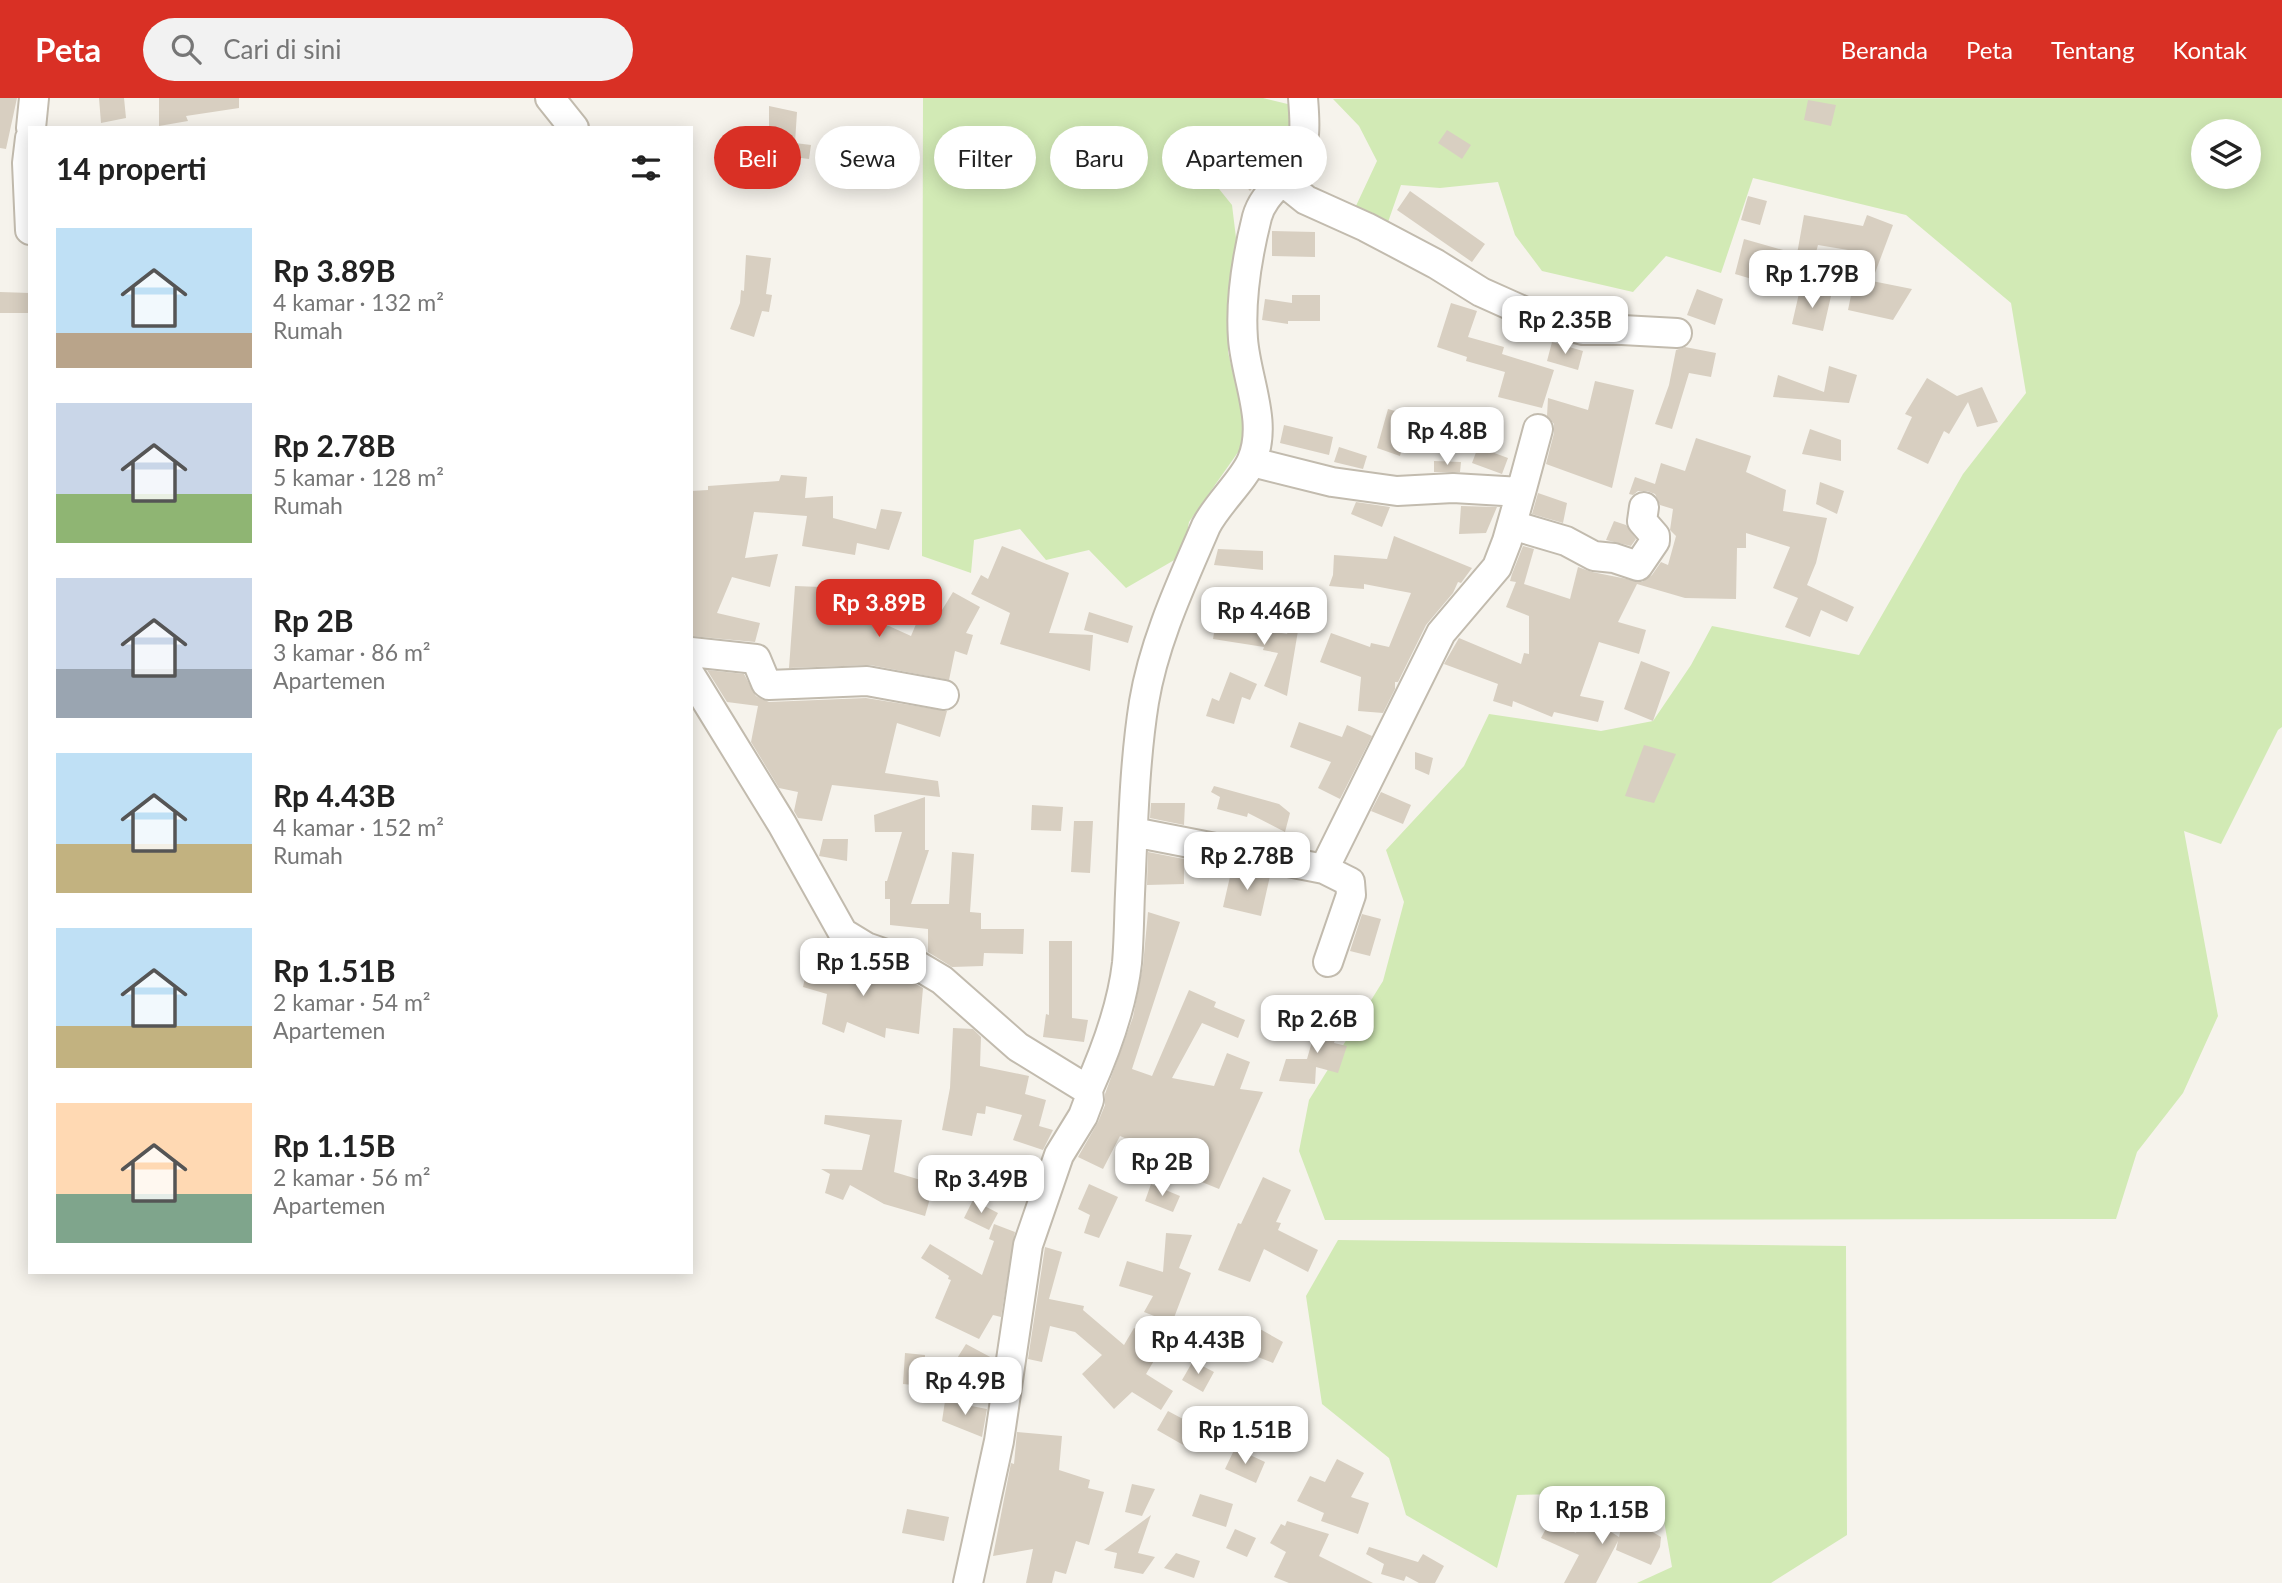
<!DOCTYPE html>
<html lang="id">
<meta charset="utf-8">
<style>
body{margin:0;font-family:Lato,sans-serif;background:#f2f2f2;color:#222;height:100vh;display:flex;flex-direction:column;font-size:26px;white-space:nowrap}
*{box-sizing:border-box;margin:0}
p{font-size:23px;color:#767676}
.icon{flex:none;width:38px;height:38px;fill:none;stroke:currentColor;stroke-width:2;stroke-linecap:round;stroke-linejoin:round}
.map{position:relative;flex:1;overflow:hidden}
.details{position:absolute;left:28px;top:28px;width:665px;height:1148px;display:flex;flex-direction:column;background:#fff;border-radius:0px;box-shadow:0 4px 18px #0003}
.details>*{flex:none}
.hud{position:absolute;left:714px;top:28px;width:665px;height:63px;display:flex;gap:14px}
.fabs{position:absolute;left:2191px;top:21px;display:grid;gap:14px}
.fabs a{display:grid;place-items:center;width:70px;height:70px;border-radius:50%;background:#fff;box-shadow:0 4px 18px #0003;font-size:35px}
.price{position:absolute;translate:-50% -60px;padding:0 16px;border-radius:14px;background:#fff;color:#222;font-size:23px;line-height:46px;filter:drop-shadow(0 2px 4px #0008)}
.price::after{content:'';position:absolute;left:50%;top:42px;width:21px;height:16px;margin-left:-10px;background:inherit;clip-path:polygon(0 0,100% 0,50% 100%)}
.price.current{background:#d93025;color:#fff}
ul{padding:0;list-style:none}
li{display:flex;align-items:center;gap:21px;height:175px;padding:0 28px}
li span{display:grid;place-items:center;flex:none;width:196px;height:140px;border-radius:0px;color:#555}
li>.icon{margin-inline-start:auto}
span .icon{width:84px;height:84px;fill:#fffc;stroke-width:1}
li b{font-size:30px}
h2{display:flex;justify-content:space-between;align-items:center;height:84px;padding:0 28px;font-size:30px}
.chip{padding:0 24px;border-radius:32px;background:#fff;box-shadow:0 4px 18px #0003;font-size:24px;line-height:63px}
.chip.current{background:#d93025;color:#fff}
header{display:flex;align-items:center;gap:42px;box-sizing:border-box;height:98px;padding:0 35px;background:#d93025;color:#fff}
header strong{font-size:33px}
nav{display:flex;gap:38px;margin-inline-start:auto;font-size:24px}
.search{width:490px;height:63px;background:#f2f2f2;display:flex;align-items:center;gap:18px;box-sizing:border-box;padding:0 24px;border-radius:38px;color:#767676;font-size:26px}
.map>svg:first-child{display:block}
.green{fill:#d2eab5;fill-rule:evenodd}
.building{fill:#d8cfc1}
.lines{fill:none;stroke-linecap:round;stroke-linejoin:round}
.minor-casing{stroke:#c2bbae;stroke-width:32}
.minor{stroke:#fff;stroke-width:28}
</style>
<header>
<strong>Peta</strong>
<div class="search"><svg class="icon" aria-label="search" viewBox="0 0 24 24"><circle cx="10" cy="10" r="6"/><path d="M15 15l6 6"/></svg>Cari di sini</div>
<nav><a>Beranda</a><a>Peta</a><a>Tentang</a><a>Kontak</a></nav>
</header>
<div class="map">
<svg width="2282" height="1485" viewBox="0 0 2282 1485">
<rect width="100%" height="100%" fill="#f6f3ec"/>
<path class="green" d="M923,0H1263L1304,10L1289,51L1254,33L1214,36L1211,81L1232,107L1237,148L1228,254L1248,340L1189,424L1183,457L1126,490L1089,452L1046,462L1020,431L974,442L971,475L922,458Z
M2282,0V629L2278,632L2221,746L2184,733L2218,918L2183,995L2137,1054L2116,1121L1325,1122L1299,1053L1309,1002L1383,883L1404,804L1386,752L1464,668L1489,616L1601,633L1653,623L1691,567L1712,528L1859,557L1963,376L2026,295L2011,205L1906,117L1753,80L1721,175L1666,158L1633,194L1542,173L1515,137L1498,84L1440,90L1401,87L1387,127L1355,110L1377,63L1359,28L1333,1ZM2203,33H2249V79H2203Z
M1338,1142L1846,1148L1847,1437L1771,1485H1637L1672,1469L1659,1394L1517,1397L1497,1470L1406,1417L1389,1360L1322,1306L1306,1198Z"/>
<path class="building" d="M0,0H17L6,51L0,50Z
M99,0H124L126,20L101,25Z
M159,0H239V10L186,18L188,23L159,28Z
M1808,2L1836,7L1831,28L1804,22Z
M769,8L797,14L795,45L811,47L809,61L762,55V39L769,40Z
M1447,32L1471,47L1462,61L1438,45Z
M1244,40L1269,70L1250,93L1223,63Z
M1410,93L1485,146L1472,164L1397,112Z
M1748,98L1767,103L1760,127L1741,122Z
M1804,117L1863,128L1867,117L1893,127L1872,183L1912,191L1893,222L1848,212L1860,154L1818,147L1808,183L1765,172L1762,184L1735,176L1744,141L1797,156Z
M1272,133L1315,134V159L1272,158Z
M746,157L771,160L766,196L772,197L769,214L762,213L754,239L730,231L740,205L741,192L744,193Z
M1697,191L1723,201L1715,227L1687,217Z
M1800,191L1831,198L1823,233L1792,226Z
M0,194L30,195V215H0Z
M1292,197H1320V223H1288V226L1262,222L1265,201L1292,205Z
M1451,205L1477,213L1468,239L1504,249L1502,256L1554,272L1542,310L1498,299L1505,274L1466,263L1467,259L1437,249Z
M1552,244L1583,253L1578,272L1547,263Z
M1685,249L1716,255L1711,279L1689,275L1672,331L1655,326L1669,287L1676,252Z
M1829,268L1857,277L1849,305L1773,299L1778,277L1824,294Z
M1927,280L1957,298L1982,289L1998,324L1977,329L1968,304L1949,336L1944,333L1928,366L1897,351L1912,319L1905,316Z
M1595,283L1634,292L1612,390L1546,366L1554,335V326L1547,318L1548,300L1588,312Z
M1388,311L1446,327L1441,345L1406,335L1400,358L1377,350Z
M1284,327L1333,339L1329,357L1280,345Z
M1810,331L1841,342V363L1802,356Z
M1696,340L1751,358L1746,374L1786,392L1783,413L1827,420L1816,465L1807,487L1854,509L1847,524L1821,512L1810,539L1785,529L1798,500L1773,490L1790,449L1746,435V450H1737L1736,501L1685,500L1637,486L1618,524L1646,532L1639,556L1599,544L1580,598L1604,603L1598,624L1554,614L1552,619L1513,603L1512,609L1493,603L1498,586L1444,566L1459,540L1521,566L1524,555L1529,556V518L1506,509L1516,484L1510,483L1512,476L1523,448L1534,451L1524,486L1570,501L1578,469L1592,474L1642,484L1652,477L1661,464L1668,467L1676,438L1670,432L1673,411L1660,407L1655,396L1647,393H1638L1633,397L1629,396L1635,379L1655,386L1661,365L1685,373Z
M1339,349L1367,358L1363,371L1334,364Z
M1478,349L1508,360L1502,376L1472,365Z
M1434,363L1461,364L1460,374H1434Z
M781,377L807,379L805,400L833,398V420L876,431L881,411L902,414L889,452L857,445L855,457L802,448L807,418L754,414L745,460L778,456L770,489L732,479L717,515L760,525L755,544L691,538V393L708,392V388L779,383Z
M1820,384L1844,393L1837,416L1816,406Z
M1538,395L1567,405L1563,425L1532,416Z
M1356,404L1390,409L1382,429L1351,416Z
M1461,408L1497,409L1486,435L1459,436Z
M1614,423L1626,427L1636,441L1631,448L1606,442Z
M1394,438L1472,470L1461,485L1458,484L1453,495L1426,527L1398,584H1395V591L1383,615L1358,613L1361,579L1320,564L1331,535L1370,549L1371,545L1389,549L1411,495L1364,486V491L1329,488L1333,477L1334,457L1387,461Z
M1002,448L1069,475L1049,535L1093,537L1090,573L1000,546L1010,515L971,496L981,477L988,481Z
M1218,451L1263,453V472L1214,467Z
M795,488L821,489L820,519L889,528L911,538L919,519L934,525L953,494L980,509L966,535L973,537L967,557L955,553L949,582L870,567L789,570Z
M1089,514L1133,528L1128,545L1084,532Z
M1217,517L1238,520L1237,527L1287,536L1294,519L1300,521L1287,598L1264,588L1278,555L1263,552L1264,549L1213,541Z
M1641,563L1670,574L1653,623L1624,611Z
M707,572L744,576L756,598L769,604L866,600L947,613L940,639L897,625L885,675L938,683L940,699L832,687L822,723L798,720L794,713L798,694L779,690L751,644L758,608L727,604Z
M1230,574L1257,586L1250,602L1242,599L1234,626L1206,618L1212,600L1219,603Z
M1299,624L1342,639L1347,627L1372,638L1340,701L1318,690L1331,664L1290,649Z
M1644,647L1676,656L1654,705L1625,698Z
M1415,654L1433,660L1429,677L1415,671Z
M1214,688L1279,706L1290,715L1285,734L1248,715L1247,719L1217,711L1220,699L1211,694Z
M1381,694L1411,707L1403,726L1371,713Z
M925,699V752H929L911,806H949L952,754L974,756L970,814L981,815V831H1024L1023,856L984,855L983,868L952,869L928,854V831L890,827V801H885V783H887L902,734H875L874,717Z
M1151,705H1185L1184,727L1150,720Z
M1032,707L1063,709L1061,733L1031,732Z
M1074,723H1093L1090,775L1071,774Z
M823,741H848L847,763L819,758Z
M1148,754L1184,761V786L1147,787Z
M1232,770L1270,778L1261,818L1223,809Z
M1148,814L1180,824L1132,971L1152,978L1189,892L1216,904L1214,909L1245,922L1238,940L1202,925L1172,980L1214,988L1227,955L1250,964L1240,991L1263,994L1219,1091L1192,1080L1205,1045L1140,1044L1139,1046L1120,1038L1103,1071L1078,1059L1098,1024L1105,1007V996L1133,919L1143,867Z
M1362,816L1381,821L1370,858L1350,853Z
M1049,843H1072V920L1088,922L1084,944L1043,939L1046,916L1049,917Z
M812,847L841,859L839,874L878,876L876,884L914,885L923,890L919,936L886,930L885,940L847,924L844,935L822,926L827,896L803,889Z
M1320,916L1341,924L1334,945L1347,948L1338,975L1316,969L1315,986L1279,983L1286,961H1307Z
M953,930L973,931L981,939L980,968L1029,978L1025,996L1046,1002L1039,1028L1053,1032L1043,1052L1013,1042L1022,1017L986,1008L985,1016L977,1015L972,1038L942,1032L950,990Z
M825,1017L902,1022L894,1074L934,1086L925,1118L884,1106L850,1087L843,1102L825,1095L830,1076L821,1071L862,1072L870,1037L824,1026Z
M1263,1079L1291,1092L1276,1124L1281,1125L1278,1132L1318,1152L1308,1174L1264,1151L1250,1184L1218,1172L1238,1125L1241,1126Z
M1089,1086L1118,1099L1099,1140L1084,1135L1090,1117L1078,1111Z
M1151,1086L1180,1098L1173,1114L1145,1103Z
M973,1102L998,1115L989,1132L964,1120Z
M994,1126L1015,1134L1001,1219L993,1217L979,1241L935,1220L951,1182L948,1181L949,1178L921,1160L930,1146L982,1177L994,1143L989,1141Z
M1166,1135L1192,1137L1179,1170L1191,1175L1172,1225L1144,1214L1153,1198L1119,1188L1127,1163L1163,1174Z
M1045,1149L1062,1154L1049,1201L1084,1208L1083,1212L1124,1247L1134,1230L1164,1246L1146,1276L1173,1293L1161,1312L1132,1294L1114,1311L1082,1276L1102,1257L1075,1234L1050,1228L1042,1264L1028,1261Z
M1213,1221L1257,1238L1260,1231L1283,1244L1273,1265L1206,1239Z
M966,1246L994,1261L992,1276L956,1262Z
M905,1255L925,1257L923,1288L903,1286Z
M1193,1263L1214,1274L1203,1294L1182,1282Z
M945,1303L987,1311L982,1339L942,1323Z
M1168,1313L1196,1328L1185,1348L1157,1332Z
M1017,1334L1062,1338L1059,1372L1090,1382L1088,1390L1104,1394L1089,1447L1076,1443L1066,1476L1055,1473L1052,1485H1026L1033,1451L993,1458L1011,1365L1014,1366Z
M1235,1350L1265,1364L1256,1385L1225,1371Z
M1337,1361L1364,1375L1351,1399L1369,1405L1358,1436L1321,1423L1324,1415L1297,1403L1310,1378L1325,1384Z
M1132,1386L1155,1391L1142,1418L1125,1414Z
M1200,1396L1233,1406L1226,1429L1192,1418Z
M907,1411L949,1419L944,1443L902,1435Z
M1151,1417L1138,1455L1155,1459L1143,1476L1114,1470L1117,1455L1104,1452Z
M1624,1417L1661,1439L1660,1449L1651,1467L1616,1452L1618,1443L1596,1485H1564L1579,1457L1541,1440L1550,1423L1576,1435L1579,1425L1591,1421L1619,1439Z
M1287,1423L1329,1436L1319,1458L1373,1485H1289L1274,1479L1286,1454L1270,1445L1281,1426L1285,1428Z
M1235,1431L1256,1440L1247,1459L1226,1450Z
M1369,1449L1418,1464L1423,1456L1444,1468L1435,1485H1419L1406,1478L1404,1483L1381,1476L1384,1466L1366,1456Z
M1176,1455L1200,1463L1194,1480L1164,1470Z"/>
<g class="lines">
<g class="minor-casing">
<path id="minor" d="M550,0L574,30
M31,30L34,0
M30,40L27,65L30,132
M1281,82L1306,102L1366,129L1436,166L1481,194L1539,220L1583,232H1622L1677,235
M1252,364L1332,384L1397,393L1453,390L1521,394L1538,331
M1512,427L1566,443L1594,458L1614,460L1638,468L1655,443V438L1642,423L1644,409
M691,554L756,561L766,585L769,587L867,583L944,597
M691,578L782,726L843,835L866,849L915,866L942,882L1018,949L1088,992L1089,1002L1083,1018L1059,1057L1028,1147L999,1343L968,1485
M1133,734L1324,771L1350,784L1351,797L1328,864
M1324,771L1441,535L1497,469L1507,443L1521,394
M1088,992C1106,952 1122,909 1127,865C1129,842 1129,818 1130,796C1133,732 1134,667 1144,604C1154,543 1182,484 1206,428C1217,406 1244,382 1252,362C1268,324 1246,281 1243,241C1240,201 1247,159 1257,119C1263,97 1282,86 1294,67C1307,46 1305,24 1303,0"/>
</g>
<use href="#minor" class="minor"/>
</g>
</svg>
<div class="fabs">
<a><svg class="icon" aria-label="layers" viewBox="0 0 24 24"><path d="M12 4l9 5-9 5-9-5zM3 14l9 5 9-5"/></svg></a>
</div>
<b class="price" style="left:1812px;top:212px">Rp 1.79B</b>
<b class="price" style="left:1565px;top:258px">Rp 2.35B</b>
<b class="price" style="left:1447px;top:369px">Rp 4.8B</b>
<b class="price current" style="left:879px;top:541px">Rp 3.89B</b>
<b class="price" style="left:1264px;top:549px">Rp 4.46B</b>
<b class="price" style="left:1247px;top:794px">Rp 2.78B</b>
<b class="price" style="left:863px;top:900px">Rp 1.55B</b>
<b class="price" style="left:1317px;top:957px">Rp 2.6B</b>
<b class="price" style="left:1162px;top:1100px">Rp 2B</b>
<b class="price" style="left:981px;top:1117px">Rp 3.49B</b>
<b class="price" style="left:1198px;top:1278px">Rp 4.43B</b>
<b class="price" style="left:965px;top:1319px">Rp 4.9B</b>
<b class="price" style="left:1245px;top:1368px">Rp 1.51B</b>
<b class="price" style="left:1602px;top:1448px">Rp 1.15B</b>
<div class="hud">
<a class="chip current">Beli</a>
<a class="chip">Sewa</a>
<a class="chip">Filter</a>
<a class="chip">Baru</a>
<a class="chip">Apartemen</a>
</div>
<section class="details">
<h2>14 properti<svg class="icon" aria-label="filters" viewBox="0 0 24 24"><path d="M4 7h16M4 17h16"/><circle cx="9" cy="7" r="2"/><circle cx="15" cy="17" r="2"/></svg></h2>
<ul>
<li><span style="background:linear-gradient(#bfe0f5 75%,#b9a48a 0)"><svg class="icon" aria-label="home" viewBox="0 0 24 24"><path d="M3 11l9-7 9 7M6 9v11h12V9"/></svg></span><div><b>Rp 3.89B</b><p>4 kamar · 132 m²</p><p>Rumah</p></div></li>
<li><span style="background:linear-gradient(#c9d6e8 65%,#8fb573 0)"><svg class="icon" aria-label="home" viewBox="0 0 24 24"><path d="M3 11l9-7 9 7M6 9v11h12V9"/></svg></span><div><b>Rp 2.78B</b><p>5 kamar · 128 m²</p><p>Rumah</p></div></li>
<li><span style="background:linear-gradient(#c9d6e8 65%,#9aa5b1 0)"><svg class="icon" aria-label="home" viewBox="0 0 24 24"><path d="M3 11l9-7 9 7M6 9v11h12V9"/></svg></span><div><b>Rp 2B</b><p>3 kamar · 86 m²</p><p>Apartemen</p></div></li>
<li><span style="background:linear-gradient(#bfe0f5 65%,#c2b280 0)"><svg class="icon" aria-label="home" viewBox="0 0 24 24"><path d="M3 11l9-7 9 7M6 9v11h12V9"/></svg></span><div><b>Rp 4.43B</b><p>4 kamar · 152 m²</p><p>Rumah</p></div></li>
<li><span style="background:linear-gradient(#bfe0f5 70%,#c2b280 0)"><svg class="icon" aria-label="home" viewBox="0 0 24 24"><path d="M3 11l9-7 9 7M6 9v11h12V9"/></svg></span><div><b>Rp 1.51B</b><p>2 kamar · 54 m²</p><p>Apartemen</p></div></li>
<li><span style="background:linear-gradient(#ffd9b3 65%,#7fa58c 0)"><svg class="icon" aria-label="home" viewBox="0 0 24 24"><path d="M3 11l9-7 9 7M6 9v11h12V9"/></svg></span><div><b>Rp 1.15B</b><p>2 kamar · 56 m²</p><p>Apartemen</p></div></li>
</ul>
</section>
</div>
